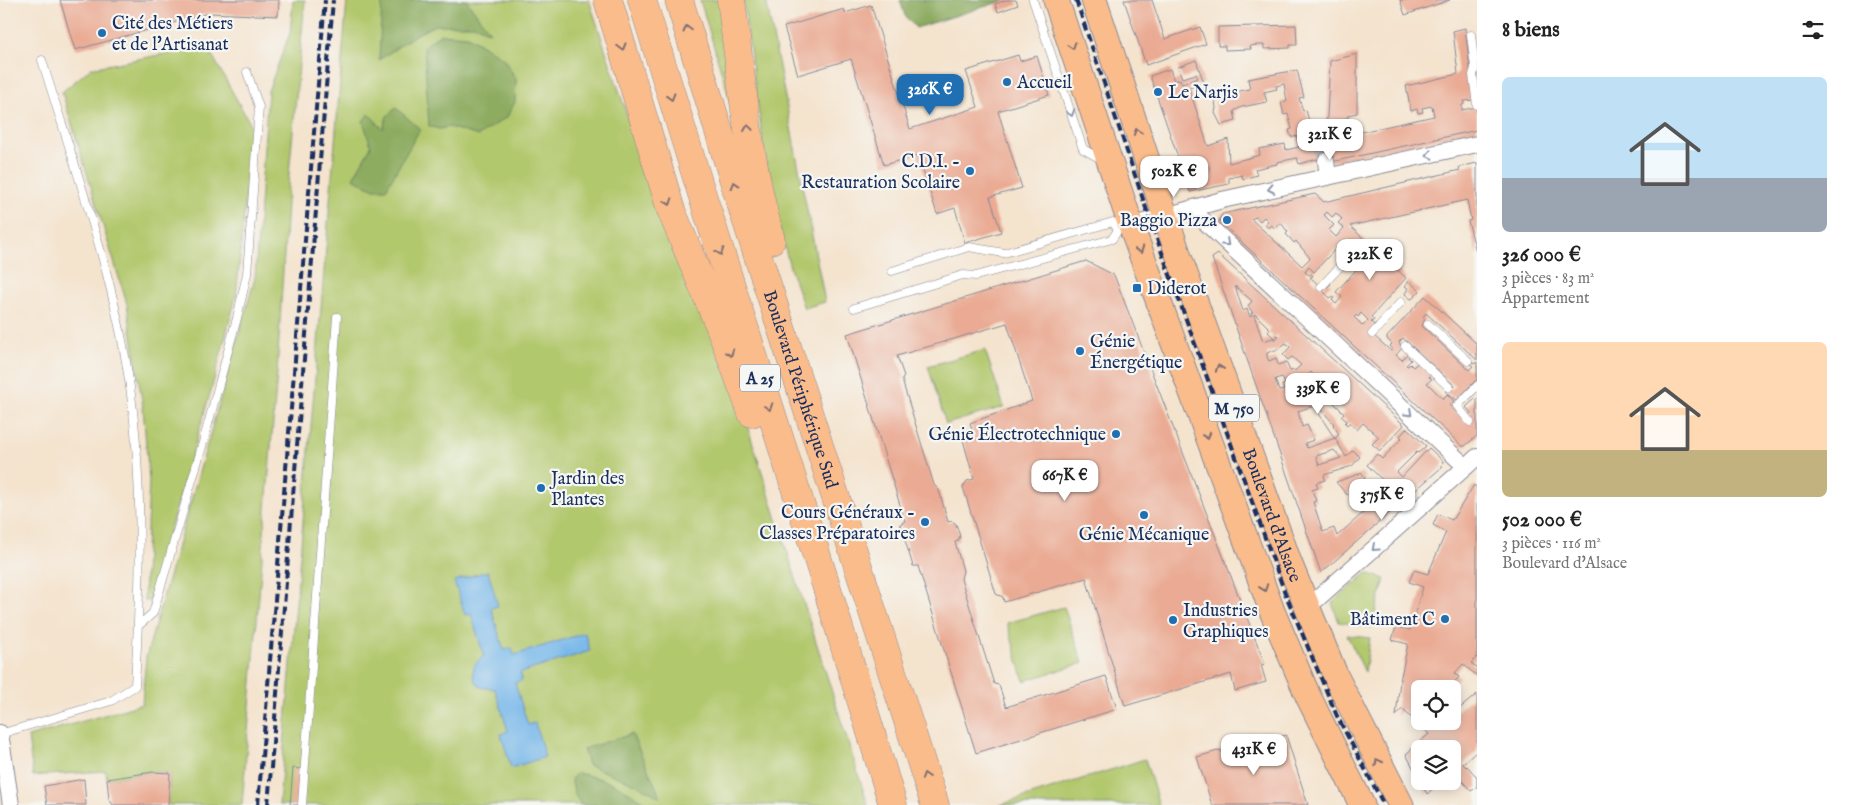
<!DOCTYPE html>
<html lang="fr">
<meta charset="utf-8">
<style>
body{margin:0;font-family:"IM FELL English",serif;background:#f6f6f6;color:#222;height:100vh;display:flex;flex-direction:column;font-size:19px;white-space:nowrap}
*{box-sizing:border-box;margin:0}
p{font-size:16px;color:#767676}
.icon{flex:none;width:28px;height:28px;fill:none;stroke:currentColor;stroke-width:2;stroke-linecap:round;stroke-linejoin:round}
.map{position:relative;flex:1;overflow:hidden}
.details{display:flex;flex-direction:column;background:#fff;width:375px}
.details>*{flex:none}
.controls{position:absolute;left:1411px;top:680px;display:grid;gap:10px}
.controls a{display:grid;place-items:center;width:50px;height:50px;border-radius:8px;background:#fff;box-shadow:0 2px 12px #0003;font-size:25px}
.price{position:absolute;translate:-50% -42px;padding:0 11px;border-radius:10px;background:#fff;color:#222;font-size:16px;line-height:32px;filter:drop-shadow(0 1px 2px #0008)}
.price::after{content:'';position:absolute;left:50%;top:30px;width:15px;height:11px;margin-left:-8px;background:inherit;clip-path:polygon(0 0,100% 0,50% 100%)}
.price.current{background:#1f6fb2;color:#fff}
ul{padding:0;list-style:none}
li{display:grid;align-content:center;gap:10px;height:265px;padding:0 25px}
li span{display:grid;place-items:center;height:155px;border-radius:8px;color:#555}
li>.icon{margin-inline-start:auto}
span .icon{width:90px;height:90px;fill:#fffc;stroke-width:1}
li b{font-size:21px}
h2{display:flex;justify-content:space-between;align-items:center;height:60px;padding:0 25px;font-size:21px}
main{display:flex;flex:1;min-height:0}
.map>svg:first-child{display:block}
.green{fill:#b2c86d;stroke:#667c66}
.forest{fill:#8dac60;stroke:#546e5f}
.water{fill:#74b6e9;stroke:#4872a4}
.building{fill:#eaaa93;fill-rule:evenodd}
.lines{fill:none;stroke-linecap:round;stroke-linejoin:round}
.street-tunnel{stroke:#c9bfb7;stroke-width:16;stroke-dasharray:16 8;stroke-linecap:butt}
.lane-casing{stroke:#888996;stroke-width:9}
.street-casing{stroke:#888996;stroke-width:18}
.primary-casing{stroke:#888996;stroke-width:27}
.highway-casing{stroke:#888996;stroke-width:29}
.lane{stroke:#fff;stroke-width:8}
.street{stroke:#fff;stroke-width:16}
.primary{stroke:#fabc8b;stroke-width:25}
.highway{stroke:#fabc8b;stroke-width:28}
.rail{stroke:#1b2f5e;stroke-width:4;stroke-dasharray:8 4;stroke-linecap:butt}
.oneway{stroke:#7f6e72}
.oneway2{stroke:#8d97ae}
.poi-dot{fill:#1f6fb2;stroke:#f6f6f2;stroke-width:2}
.labels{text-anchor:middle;stroke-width:4.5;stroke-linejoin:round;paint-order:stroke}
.shield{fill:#f6f6f2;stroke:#5d6b8a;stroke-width:1}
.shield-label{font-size:16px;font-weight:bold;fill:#1b2f5e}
.poi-label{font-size:18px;fill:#1b2f5e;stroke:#f6f6f2;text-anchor:start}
.street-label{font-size:18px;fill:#1b2f5e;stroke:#f6f6f2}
</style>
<main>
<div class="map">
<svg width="1477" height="805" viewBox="0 0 1477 805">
<rect width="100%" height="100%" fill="#f6f6f2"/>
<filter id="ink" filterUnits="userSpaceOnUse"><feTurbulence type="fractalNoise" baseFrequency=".02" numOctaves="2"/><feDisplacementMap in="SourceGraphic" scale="10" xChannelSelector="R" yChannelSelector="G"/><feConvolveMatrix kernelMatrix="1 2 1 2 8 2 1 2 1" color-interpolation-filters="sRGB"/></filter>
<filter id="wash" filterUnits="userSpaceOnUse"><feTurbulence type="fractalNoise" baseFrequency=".0096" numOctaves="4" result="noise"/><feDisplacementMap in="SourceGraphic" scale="20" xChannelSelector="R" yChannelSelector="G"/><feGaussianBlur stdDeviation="1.12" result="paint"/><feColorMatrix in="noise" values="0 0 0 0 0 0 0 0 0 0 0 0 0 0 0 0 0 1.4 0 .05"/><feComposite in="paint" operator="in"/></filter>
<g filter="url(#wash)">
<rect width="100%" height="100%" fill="#f4e3cd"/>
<path class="green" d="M293,0H305L288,185L277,373L242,805H168L170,773L153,772L107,779L106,771L33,776L28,737L142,704L146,657L255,278L268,91L290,33Z
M347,0H589L648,178L739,400L868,805H279Z
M700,0H722L745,151Z
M743,0H766L825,302L804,308L791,271L770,193Z
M207,46L252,127L241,245L236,297L212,387L149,601H144L149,481L143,407L127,304L62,92L91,68Z
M985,350L1004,407L946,424L928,366Z
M1367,573L1385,579L1371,627L1339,622L1332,603Z
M1064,607L1083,663L1024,681L1007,623Z
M1347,635L1370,638L1365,672Z
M1145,759L1159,805H1000Z"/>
<path class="forest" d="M382,0H466L490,32L474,25H435L415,35L379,60Z
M900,0H1006L916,28L905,16Z
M440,34L468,36L504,59L516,79L515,102L507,117L478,136L449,127L439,129L429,126L424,46Z
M396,108L420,129L386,189H374L353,178L371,146L363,121L369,114L383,129L387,116Z
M632,734L661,798L638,785L588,765L583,749Z
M577,773C609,780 622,786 648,805H581L575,795L571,779Z"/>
<path class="water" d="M488,571L498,606L491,608L504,650L512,648L514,655L585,633L590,651L520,673L522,680L515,683L528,725L535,723L545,757L511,768L501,734L508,731L495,689L480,687C470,676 471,664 484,656L471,614L465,615L454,581Z"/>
<g id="blocks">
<path class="building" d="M60,0H279L278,16L209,13L75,50Z
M1006,0H1016L1018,5L998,12L995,4Z
M1124,0H1152L1165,39L1200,27L1206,44L1146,65Z
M1400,0H1450L1405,15Z
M871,5L910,129L978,107L966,71L1018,55L1020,61L1037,56L1049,95L998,111L1022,188L990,197L1001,232L965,243L955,208L937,214L918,155L884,165L851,59L798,75L784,27L844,9L845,13Z
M1296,25L1297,45H1290V48L1264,49V45H1257L1250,46L1251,49L1225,50V46H1218V27Z
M1465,28L1474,100L1464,101V104L1462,105V110L1477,107V130L1331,162V160L1318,163L1317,159L1299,164L1297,158L1277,162V164L1255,169L1257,175L1243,179L1242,175L1229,178V184L1190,192L1150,76L1170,69L1174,81L1180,79L1182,84L1198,78L1196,74L1182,78L1178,67L1196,60L1204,83L1189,88L1208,146L1228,139L1229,163L1260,155L1259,149L1274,146L1285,144L1286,150L1299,147L1297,136L1291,137L1289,130L1292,129L1288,114L1284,115L1281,102L1287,101L1284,84L1276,86L1277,89L1264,92L1267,102L1242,107L1234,111L1236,121L1221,125L1215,113L1216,108L1215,101L1229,97V93L1250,89L1248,79L1297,70L1304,97L1299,98L1303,111L1306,110L1310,125L1308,126L1309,133H1311L1314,144L1327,141L1326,134L1330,61L1357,54V113L1348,115V118L1342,119L1343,136L1434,116L1432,106L1422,108L1423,112L1418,113L1417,109L1411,111L1406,86L1458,74L1453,31ZM1200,161L1201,164L1209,166V172H1200L1196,162Z
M945,80L949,93L924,101L920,87Z
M1477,163V255L1468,221L1471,220L1467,200L1350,226L1365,240L1353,253H1349L1340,244L1314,272L1309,267L1305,272L1309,275L1311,274L1313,276L1310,277L1322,288L1328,282L1331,284L1323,291L1330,298L1332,297L1334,298L1332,300L1336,304L1342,297L1336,292L1375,249L1406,278L1371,317L1374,320L1371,322L1374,325L1376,323L1378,325L1373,335L1391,351L1393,349L1390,346L1392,344L1387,339V337L1425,296L1477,344V360L1426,313L1423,317L1425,319L1422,326L1469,370L1473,366L1470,364L1472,362L1474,364L1477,362V379L1457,400L1445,391L1448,388L1451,390L1455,386L1403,338L1399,342L1402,348L1396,355L1402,360L1408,353L1410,355L1408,357L1411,360L1406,365L1408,366L1410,364L1413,367L1418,363L1431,375L1429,377L1432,379L1427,383L1443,399L1447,394L1454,401L1449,405L1460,415L1467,417L1471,413L1466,407L1476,398L1477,399V436L1465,446H1462L1219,221L1222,214L1315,194L1324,202L1460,170L1459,167ZM1327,212L1332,217L1336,213L1342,219L1338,223L1344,228L1336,237L1329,230L1334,225L1324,215ZM1256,217L1260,221L1264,217L1268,221L1265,225L1269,228L1272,225L1274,228L1281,223L1288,232L1286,234L1294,243L1296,241L1310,258L1302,266L1251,219ZM1361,313L1368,320L1363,326L1354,317L1356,315L1358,317Z
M1218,254L1404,425L1380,451L1372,444L1379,437L1363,423L1357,430L1350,422L1347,425L1345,423L1347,421L1341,416L1344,413L1329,398L1331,397L1316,382L1309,389L1323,405L1320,408L1334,424L1333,425L1339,434L1335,439L1314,406L1298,411L1302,427L1307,425L1314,440L1305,443L1307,448L1335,438L1346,457L1353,450L1360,457L1352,466L1324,475L1325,480L1316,483L1318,488L1312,490L1316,501L1313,502L1323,532L1334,528L1337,536L1363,513L1360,510L1377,496L1380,500L1387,493L1390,497L1392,496L1389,492L1392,489L1367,465L1377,454L1382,459L1402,438L1400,436L1407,428L1426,446L1418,453L1417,452L1397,472L1402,477L1429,448L1443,461L1442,467L1321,573L1212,258ZM1235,286L1252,301L1248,306L1253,313H1251L1252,316L1250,317L1247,309L1243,311ZM1255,314L1270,329L1268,332L1274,338L1277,335L1279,336L1275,340L1273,338L1263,341L1254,315ZM1286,343L1290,347L1283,355L1288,360L1292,357L1301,365L1296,370L1290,371L1286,362L1278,365L1276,358L1269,361L1267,357V353L1274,350V352ZM1311,372L1315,376L1307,386L1304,380ZM1282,377L1285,384L1282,385L1284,390L1279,391L1275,379ZM1300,384L1312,402L1310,403L1308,398L1303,400L1301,395L1287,399L1285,394L1295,390L1294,386ZM1334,450L1341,458L1319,465L1316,456Z
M1086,261L1114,275L1265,664L1261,665L1266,682L1235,691L1231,674L1125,706L1086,578L1004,602L1003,597L996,594L963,487L967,481L974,479L963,440L974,436L970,423L1032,401L1007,323L897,356L904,376L902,380L934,485L939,490L948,522L952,521L956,524L960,536L958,541L955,542L963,571L961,579L994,684L999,685L1006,707L1106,676L1117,709L976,753L918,566H913L900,524L905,521L847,334Z
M1409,281L1420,291L1413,298L1411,299L1405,294L1408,288L1405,286Z
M1361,472L1365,477L1364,480L1347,495L1336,482L1359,474Z
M1474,485L1477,488V657L1471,663L1477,668V676L1463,664L1455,673L1459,677L1448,689H1420V721H1424L1434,730L1445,721H1452V715L1477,694V751L1463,764L1466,767L1467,766L1477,777V787L1471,791L1457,775L1458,773L1456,770L1452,773V749H1420V781L1406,754L1429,734L1402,709L1396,716L1400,681L1408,644L1392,640L1396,627L1410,630L1423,587L1409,582L1414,570L1428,574L1446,532L1433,525L1438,514L1452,520Z
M1286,735L1308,805H1212L1197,757L1221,750L1223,755Z
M293,768L301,769L299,805H290Z
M153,772L170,773L168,805H113L109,799L107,779Z
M84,779L86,805H47L44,786Z
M1420,781H1442L1427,794Z"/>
</g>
</g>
<g filter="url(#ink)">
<use href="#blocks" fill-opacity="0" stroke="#888996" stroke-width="1"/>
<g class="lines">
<path class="street-tunnel" d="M1322,142L1326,161"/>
<g class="lane-casing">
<path id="lane" d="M1033,0L1083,149L1101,159
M1471,35L1475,68L1473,75L1477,105
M892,271L969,247L1004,253L1113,222L1118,230
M1321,287L1347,259
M854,308L963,275L976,276L1112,239L1118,230L1127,228
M1428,324L1468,361
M1372,334L1401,302
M1405,346L1449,387
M1470,422L1457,406L1477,386
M138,626L153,613L201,450L237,318L247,274L259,107L247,72
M0,734L111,701L135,686C140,594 143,503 133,411C120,291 77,175 42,60
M302,805L337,317"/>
</g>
<g class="street-casing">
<path id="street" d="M1326,161L1328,177
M1191,209L1466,467
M1131,226L1222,200L1477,144
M1307,608L1477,457
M0,733L11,805"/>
</g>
<g class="primary-casing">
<g id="primary">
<path d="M1056,0L1131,226L1272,611L1308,696L1362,805"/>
<path id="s1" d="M1094,0L1179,257L1290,565L1336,677L1401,805"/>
</g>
</g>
<g class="highway-casing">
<g id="highway">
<path d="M608,0L671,210L720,327L752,413"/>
<path d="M642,0L700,188L826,585L893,805"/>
<path id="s2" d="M679,0L737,191L935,805"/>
<path d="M731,0C742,80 748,162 771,240"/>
</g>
</g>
<use href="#lane" class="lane"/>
<use href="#street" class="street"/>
<use href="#primary" class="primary"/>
<use href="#highway" class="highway"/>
<path class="rail" d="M1076,0L1149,217L1285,593L1337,716L1384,805
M258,805L325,0
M268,805L333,0"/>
</g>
<defs><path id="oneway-chevron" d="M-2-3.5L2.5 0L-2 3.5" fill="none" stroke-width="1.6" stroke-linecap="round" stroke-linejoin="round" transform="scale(1.25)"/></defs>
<g class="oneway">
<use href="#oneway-chevron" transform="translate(687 29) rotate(-106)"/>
<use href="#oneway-chevron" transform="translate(1072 46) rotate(72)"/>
<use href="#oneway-chevron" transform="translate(622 47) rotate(74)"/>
<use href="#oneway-chevron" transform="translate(671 97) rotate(73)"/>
<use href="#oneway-chevron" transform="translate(748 128) rotate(-98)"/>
<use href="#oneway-chevron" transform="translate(1137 132) rotate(-108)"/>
<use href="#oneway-chevron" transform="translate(735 185) rotate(-107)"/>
<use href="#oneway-chevron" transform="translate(669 202) rotate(71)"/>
<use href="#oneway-chevron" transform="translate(1140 250) rotate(70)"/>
<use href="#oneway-chevron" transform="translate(720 252) rotate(72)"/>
<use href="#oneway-chevron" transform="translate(730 353) rotate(69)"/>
<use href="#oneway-chevron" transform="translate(1219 368) rotate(-110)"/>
<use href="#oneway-chevron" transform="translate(769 407) rotate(72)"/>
<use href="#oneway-chevron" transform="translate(1207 436) rotate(70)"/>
<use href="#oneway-chevron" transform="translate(1264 588) rotate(70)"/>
<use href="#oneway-chevron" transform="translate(1378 762) rotate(-117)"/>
<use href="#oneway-chevron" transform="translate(925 776) rotate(-108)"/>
</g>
<g class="oneway2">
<use href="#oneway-chevron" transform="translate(1071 113) rotate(72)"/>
<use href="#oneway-chevron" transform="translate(1429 155) rotate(168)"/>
<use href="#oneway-chevron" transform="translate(1271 189) rotate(168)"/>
<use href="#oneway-chevron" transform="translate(1226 243) rotate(43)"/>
<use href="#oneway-chevron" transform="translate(1409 413) rotate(43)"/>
<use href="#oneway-chevron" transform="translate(1375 548) rotate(138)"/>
</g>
</g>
<g class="poi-dot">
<circle cx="102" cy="33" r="5"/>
<circle cx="1007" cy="82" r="5"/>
<circle cx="1158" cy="92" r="5"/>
<circle cx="970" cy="171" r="5"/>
<circle cx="1227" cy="220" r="5"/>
<rect x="1132" y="283" width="10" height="10" rx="2.5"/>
<circle cx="1080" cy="351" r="5"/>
<circle cx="1116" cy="434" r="5"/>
<circle cx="541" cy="488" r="5"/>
<circle cx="1144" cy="515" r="5"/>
<circle cx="925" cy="522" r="5"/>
<circle cx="1445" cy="619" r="5"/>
<circle cx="1173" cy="620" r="5"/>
</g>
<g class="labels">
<g class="shield">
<rect x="740" y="364.5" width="40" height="27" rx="4"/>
<rect x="1209" y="394.5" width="50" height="27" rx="4"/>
</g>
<g class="shield-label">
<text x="760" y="384">A 25</text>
<text x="1234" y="414">M 750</text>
</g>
<g class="poi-label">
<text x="112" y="29">Cité des Métiers<tspan x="112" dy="21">et de l'Artisanat</tspan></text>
<text x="1017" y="88">Accueil</text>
<text x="1168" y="98">Le Narjis</text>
<text x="960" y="167" text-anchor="end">C.D.I. -<tspan x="960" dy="21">Restauration Scolaire</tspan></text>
<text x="1217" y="226" text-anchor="end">Baggio Pizza</text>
<text x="1147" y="294">Diderot</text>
<text x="1090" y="347">Génie<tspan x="1090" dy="21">Énergétique</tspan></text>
<text x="1106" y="440" text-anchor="end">Génie Électrotechnique</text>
<text x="551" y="484">Jardin des<tspan x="551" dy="21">Plantes</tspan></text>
<text x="915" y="518" text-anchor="end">Cours Généraux -<tspan x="915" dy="21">Classes Préparatoires</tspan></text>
<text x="1144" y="540" text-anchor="middle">Génie Mécanique</text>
<text x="1183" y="616">Industries<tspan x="1183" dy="21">Graphiques</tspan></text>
<text x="1435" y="625" text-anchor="end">Bâtiment C</text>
</g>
<g class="street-label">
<text dy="6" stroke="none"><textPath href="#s2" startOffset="408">Boulevard Périphérique Sud</textPath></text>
<text dy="6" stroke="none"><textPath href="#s1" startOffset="545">Boulevard d'Alsace</textPath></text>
</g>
</g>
</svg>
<div class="controls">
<a><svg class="icon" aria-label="locate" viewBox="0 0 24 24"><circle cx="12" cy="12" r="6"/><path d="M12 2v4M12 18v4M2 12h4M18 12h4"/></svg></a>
<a><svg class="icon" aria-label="layers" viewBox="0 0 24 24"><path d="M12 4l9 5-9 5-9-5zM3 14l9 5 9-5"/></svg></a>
</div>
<b class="price current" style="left:930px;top:116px">326K €</b>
<b class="price" style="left:1330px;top:161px">321K €</b>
<b class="price" style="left:1174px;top:198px">502K €</b>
<b class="price" style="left:1370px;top:281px">322K €</b>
<b class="price" style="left:1318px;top:415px">339K €</b>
<b class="price" style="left:1065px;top:502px">667K €</b>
<b class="price" style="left:1382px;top:521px">375K €</b>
<b class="price" style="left:1254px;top:776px">431K €</b>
</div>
<section class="details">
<h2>8 biens<svg class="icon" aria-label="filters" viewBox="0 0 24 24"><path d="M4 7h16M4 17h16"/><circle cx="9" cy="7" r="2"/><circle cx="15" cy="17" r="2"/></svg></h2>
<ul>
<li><span style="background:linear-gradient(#bfe0f5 65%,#9aa5b1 0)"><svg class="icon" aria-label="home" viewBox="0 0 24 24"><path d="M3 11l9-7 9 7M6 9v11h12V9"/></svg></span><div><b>326 000 €</b><p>3 pièces · 83 m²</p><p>Appartement</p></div></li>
<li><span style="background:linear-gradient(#ffd9b3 70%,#c2b280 0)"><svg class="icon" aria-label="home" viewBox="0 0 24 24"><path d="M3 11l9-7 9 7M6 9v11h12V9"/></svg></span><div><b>502 000 €</b><p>3 pièces · 116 m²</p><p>Boulevard d'Alsace</p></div></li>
</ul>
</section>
</main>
